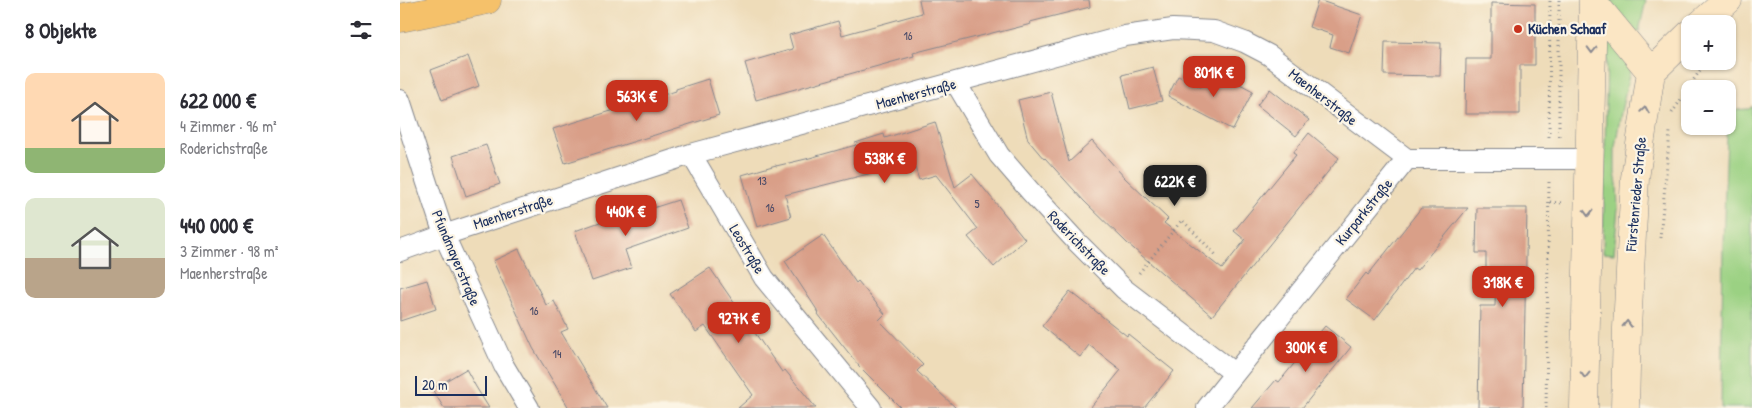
<!DOCTYPE html>
<html lang="de">
<meta charset="utf-8">
<style>
body{margin:0;font-family:"Patrick Hand",sans-serif;background:#f2f2f3;color:#2b2b33;height:100vh;display:flex;flex-direction:column;font-size:19px;white-space:nowrap}
*{box-sizing:border-box;margin:0}
p{font-size:16px;color:#7c7c81}
.icon{flex:none;width:28px;height:28px;fill:none;stroke:currentColor;stroke-width:2;stroke-linecap:round;stroke-linejoin:round}
.map{position:relative;flex:1;overflow:hidden}
.side{display:flex;flex-direction:column;background:#fff;width:400px}
.side>*{flex:none}
.buttons{position:absolute;left:1281px;top:15px;display:grid;gap:10px}
.buttons a{display:grid;place-items:center;width:55px;height:55px;border-radius:10px;background:#fff;box-shadow:0 1px 4px #0004;font-size:25px}
.scale{position:absolute;left:15px;bottom:12px;width:72px;box-sizing:border-box;padding-left:5px;border:2px solid #1b2f5e;border-top:0;font-size:14px;line-height:18px;white-space:nowrap;color:#1b2f5e;-webkit-text-stroke:4px #fcf5e5;paint-order:stroke}
.price{position:absolute;translate:-50% -42px;padding:0 11px;border-radius:10px;background:#c8321e;color:#fff;font-size:16px;line-height:32px;filter:drop-shadow(0 1px 2px #0008)}
.price::after{content:'';position:absolute;left:50%;top:30px;width:15px;height:11px;margin-left:-8px;background:inherit;clip-path:polygon(0 0,100% 0,50% 100%)}
.price.selected{background:#222;color:#fff}
ul{padding:0;list-style:none}
li{display:flex;align-items:center;gap:15px;height:125px;padding:0 25px}
li span{display:grid;place-items:center;flex:none;width:140px;height:100px;border-radius:10px;color:#555}
li>.icon{margin-inline-start:auto}
span .icon{width:60px;height:60px;fill:#fffc;stroke-width:1}
li b{font-size:21px}
h2{display:flex;justify-content:space-between;align-items:center;height:60px;padding:0 25px;font-size:21px}
main{display:flex;flex:1;min-height:0}
.map>svg:first-child{display:block}
.green{fill:#9bd183;stroke:#5b8070}
.building{fill:#d99f88}
.lines{fill:none;stroke-linecap:round;stroke-linejoin:round}
.minor-casing{stroke:#84868c;stroke-width:22}
.secondary-casing{stroke:#84868c;stroke-width:29}
.motorway-casing{stroke:#84868c;stroke-width:29}
.path{stroke:#84868c;stroke-width:3;stroke-dasharray:1 4;stroke-linecap:butt}
.minor{stroke:#fff;stroke-width:20}
.secondary{stroke:#fbe6c4;stroke-width:28}
.motorway{stroke:#f5c16b;stroke-width:28}
.oneway{stroke:#8b8a91}
.poi-dot{fill:#c8321e;stroke:#fcf5e5;stroke-width:2}
.labels{text-anchor:middle;stroke-width:4.5;stroke-linejoin:round;paint-order:stroke}
.number-label{font-size:12px;fill:#4a4b68}
.poi-label{font-size:15px;font-weight:bold;fill:#1b2f5e;stroke:#fcf5e5;text-anchor:start}
.street-label{font-size:15px;fill:#1b2f5e;stroke:#fcf5e5}
</style>
<main>
<section class="side">
<h2>8 Objekte<svg class="icon" aria-label="filters" viewBox="0 0 24 24"><path d="M4 7h16M4 17h16"/><circle cx="9" cy="7" r="2"/><circle cx="15" cy="17" r="2"/></svg></h2>
<ul>
<li><span style="background:linear-gradient(#ffd9b3 75%,#8fb573 0)"><svg class="icon" aria-label="home" viewBox="0 0 24 24"><path d="M3 11l9-7 9 7M6 9v11h12V9"/></svg></span><div><b>622 000 €</b><p>4 Zimmer · 96 m²</p><p>Roderichstraße</p></div></li>
<li><span style="background:linear-gradient(#dfe7d0 60%,#b9a48a 0)"><svg class="icon" aria-label="home" viewBox="0 0 24 24"><path d="M3 11l9-7 9 7M6 9v11h12V9"/></svg></span><div><b>440 000 €</b><p>3 Zimmer · 98 m²</p><p>Maenherstraße</p></div></li>
</ul>
</section>
<div class="map">
<svg width="1352" height="408" viewBox="0 0 1352 408">
<rect width="100%" height="100%" fill="#fcf5e5"/>
<filter id="ink" filterUnits="userSpaceOnUse"><feTurbulence type="fractalNoise" baseFrequency=".02" numOctaves="2"/><feDisplacementMap in="SourceGraphic" scale="10" xChannelSelector="R" yChannelSelector="G"/><feConvolveMatrix kernelMatrix="1 2 1 2 8 2 1 2 1" color-interpolation-filters="sRGB"/></filter>
<filter id="wash" filterUnits="userSpaceOnUse"><feTurbulence type="fractalNoise" baseFrequency=".0096" numOctaves="4" result="noise"/><feDisplacementMap in="SourceGraphic" scale="20" xChannelSelector="R" yChannelSelector="G"/><feGaussianBlur stdDeviation="1.12" result="paint"/><feColorMatrix in="noise" values="0 0 0 0 0 0 0 0 0 0 0 0 0 0 0 0 0 1.4 0 .05"/><feComposite in="paint" operator="in"/></filter>
<g filter="url(#wash)">
<rect width="100%" height="100%" fill="#eedcb9"/>
<path class="green" d="M1208,0H1246L1222,107L1215,147V173L1217,184L1218,208L1214,254L1203,253Z
M1352,106V408H1321L1323,244L1328,110L1349,109Z"/>
<g id="blocks">
<path class="building" d="M519,0H689L690,7L630,22L631,24L600,32V31L513,53L514,56L356,100L345,63L393,49L389,35L438,21L442,35L522,13Z
M918,0L962,15L949,53L930,47L933,35L909,27Z
M1091,3L1135,4V65H1120V114H1065L1066,59H1091Z
M985,42L1041,43L1040,76L984,75Z
M68,56L79,86L42,100L31,70Z
M753,67L762,101L730,109L722,75Z
M810,68L853,91L833,130L768,96L778,76L801,87Z
M308,79L319,115L165,163L153,129L276,91V89Z
M870,89L909,120L896,136L857,105Z
M651,92L669,162L692,141L725,178L768,219L764,223L822,269L845,240L834,231L896,155L893,153L909,133L939,158L812,316L727,243L684,201L645,158L644,159L628,140L618,100Z
M535,122L555,187L572,174L625,239L594,267L568,237L578,229L536,175L519,180L513,161L472,173L385,195L391,217L357,227L342,175L376,165V166L406,159L456,145L455,143L484,134L485,138Z
M86,145L100,184L66,196L53,156Z
M278,200L288,228L225,250L231,268L192,281L175,231L214,217L215,220Z
M1021,208H1068L1017,270L1014,268L975,320L946,299L966,273L968,275Z
M1077,208H1127L1123,408H1078L1080,306H1095L1096,269H1086V253H1076Z
M423,235L456,283L458,281L485,314L479,320L523,365L517,371L556,408H501L459,366L418,314L419,313L385,261Z
M119,249L146,305L154,301L168,329L161,332L207,408H169L133,348L93,261Z
M310,268L382,372L385,370L416,408H338L353,395L305,326L296,332L270,294Z
M27,280L36,309L0,321V288Z
M670,291L727,336L728,334L774,371L744,408H690L721,370L689,345L680,357L642,326Z
M925,326L951,347L902,408H852L876,380L879,382Z
M66,369L76,387L89,408H44L32,389Z"/>
</g>
</g>
<g filter="url(#ink)">
<use href="#blocks" fill-opacity="0" stroke="#84868c" stroke-width="1"/>
<g class="lines">
<g class="minor-casing">
<path id="minor" d="M556,83L599,155L630,191L675,240L724,289L834,373
M0,100L44,235L104,366L129,408
M291,154L364,278L471,408
M1007,159H1189
M0,251L44,235L291,154L725,36L773,29L814,31L844,42L869,55L1007,159
M807,408L1007,159"/>
</g>
<g class="secondary-casing">
<path id="secondary" d="M1193,2L1251,72L1235,178L1227,328L1225,408
M1301,24L1328,0
M1251,72L1290,34
M1184,408L1193,0"/>
</g>
<g class="motorway-casing">
<path id="motorway" d="M0,18L87,0"/>
</g>
<path class="path" d="M1159,0V138
M1272,113L1306,61
M1149,137L1150,0
M1150,202L1162,203
M1260,238L1270,132
M739,273L782,220L816,255
M1146,408L1149,181"/>
<use href="#minor" class="minor"/>
<use href="#secondary" class="secondary"/>
<use href="#motorway" class="motorway"/>
</g>
<defs><path id="oneway-chevron" d="M-2-3.5L2.5 0L-2 3.5" fill="none" stroke-width="1.6" stroke-linecap="round" stroke-linejoin="round" transform="scale(1.25)"/></defs>
<g class="oneway">
<use href="#oneway-chevron" transform="translate(1192 50) rotate(91)"/>
<use href="#oneway-chevron" transform="translate(1245 110) rotate(-81)"/>
<use href="#oneway-chevron" transform="translate(1188 213) rotate(91)"/>
<use href="#oneway-chevron" transform="translate(1227 324) rotate(-88)"/>
<use href="#oneway-chevron" transform="translate(1185 375) rotate(91)"/>
</g>
</g>
<circle class="poi-dot" cx="1118" cy="29" r="5"/>
<g class="labels">
<g class="number-label">
<text x="508" y="40">16</text>
<text x="362" y="185">13</text>
<text x="577" y="208">5</text>
<text x="370" y="212">16</text>
<text x="134" y="315">16</text>
<text x="157" y="358">14</text>
</g>
<g class="poi-label">
<text x="1128" y="34">Küchen Schaaf</text>
</g>
<g class="street-label">
<text transform="translate(516 94) rotate(-15)" y="5">Maenherstraße</text>
<text transform="translate(923 97) rotate(38)" y="5">Maenherstraße</text>
<text transform="translate(1236 194) rotate(-85)" y="5">Fürstenrieder Straße</text>
<text transform="translate(113 212) rotate(-18)" y="5">Maenherstraße</text>
<text transform="translate(964 212) rotate(-51)" y="5">Kurparkstraße</text>
<text transform="translate(679 243) rotate(46)" y="5">Roderichstraße</text>
<text transform="translate(347 249) rotate(59)" y="5">Leostraße</text>
<text transform="translate(56 258) rotate(67)" y="5">Pfundmayerstraße</text>
</g>
</g>
</svg>
<div class="buttons">
<a>+</a>
<a>−</a>
</div>
<div class="scale">20 m</div>
<b class="price" style="left:814px;top:98px">801K €</b>
<b class="price" style="left:237px;top:122px">563K €</b>
<b class="price" style="left:485px;top:184px">538K €</b>
<b class="price selected" style="left:775px;top:207px">622K €</b>
<b class="price" style="left:226px;top:237px">440K €</b>
<b class="price" style="left:1103px;top:308px">318K €</b>
<b class="price" style="left:339px;top:344px">927K €</b>
<b class="price" style="left:906px;top:373px">300K €</b>
</div>
</main>
